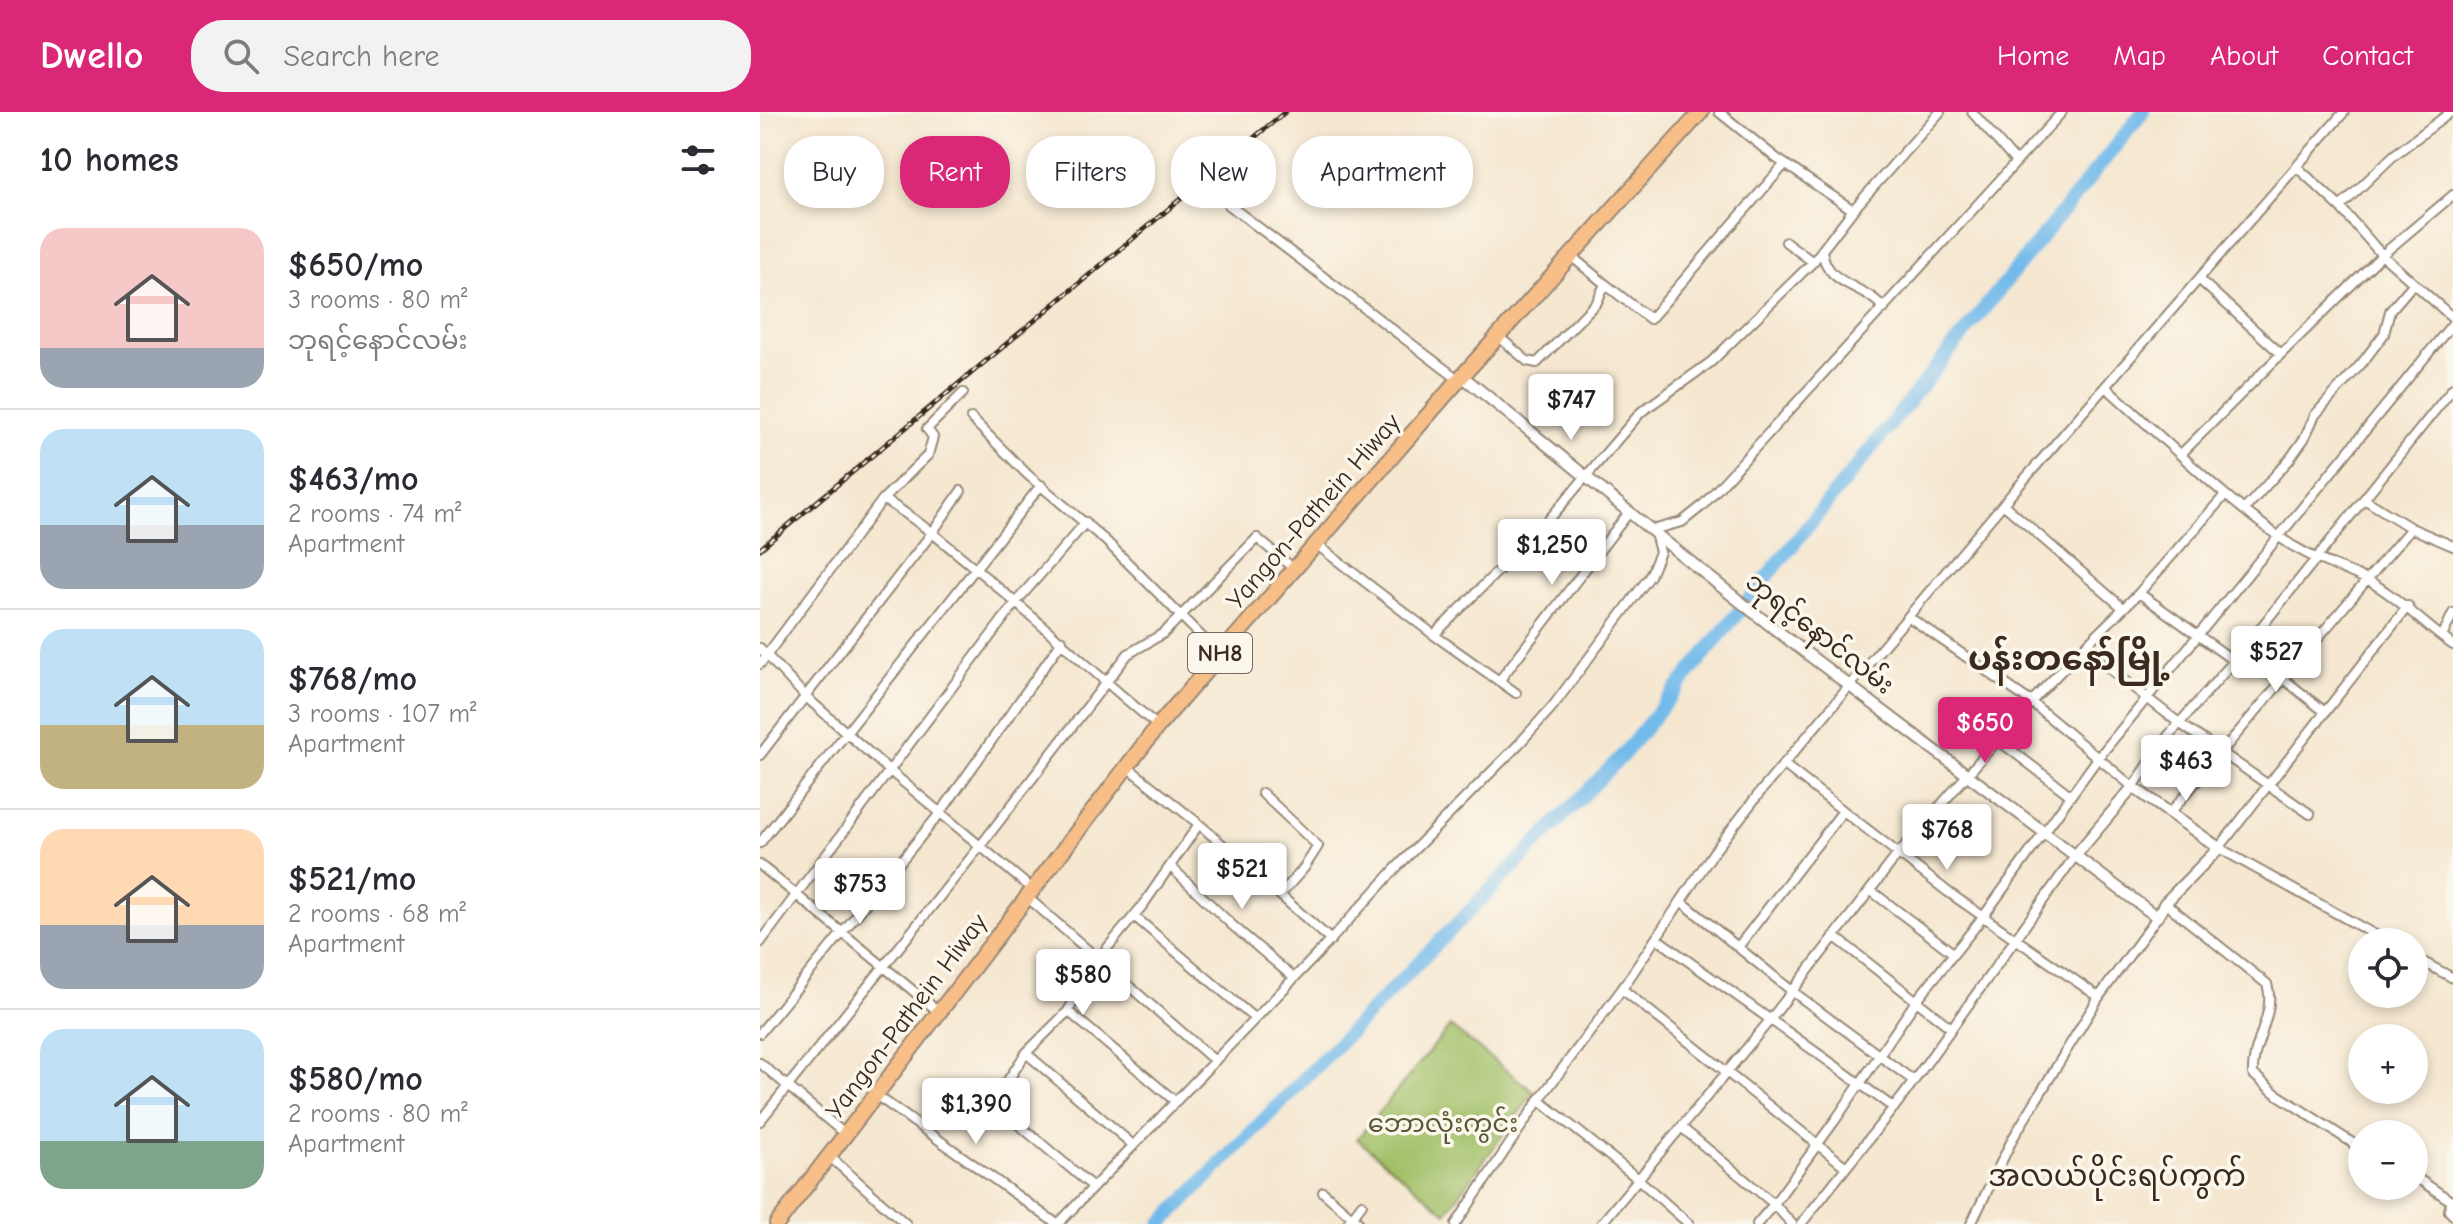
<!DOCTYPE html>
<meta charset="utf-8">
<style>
body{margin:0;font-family:"Comic Neue","Noto Sans Myanmar",sans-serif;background:#f2f2f3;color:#2b2b33;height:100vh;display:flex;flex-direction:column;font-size:30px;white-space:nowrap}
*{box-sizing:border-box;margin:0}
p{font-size:26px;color:#7c7c81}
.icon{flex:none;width:44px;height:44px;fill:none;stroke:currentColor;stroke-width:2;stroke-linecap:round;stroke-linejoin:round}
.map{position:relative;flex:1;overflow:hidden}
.sheet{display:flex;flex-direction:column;background:#fff;width:760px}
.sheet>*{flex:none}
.guide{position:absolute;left:24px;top:24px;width:760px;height:72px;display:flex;gap:16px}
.fabs{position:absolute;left:1588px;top:816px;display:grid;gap:16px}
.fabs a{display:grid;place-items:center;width:80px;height:80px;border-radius:50%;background:#fff;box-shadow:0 4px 12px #0003;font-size:40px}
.price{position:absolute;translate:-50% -68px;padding:0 18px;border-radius:8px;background:#fff;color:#222;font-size:26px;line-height:52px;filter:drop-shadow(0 2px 4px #0008)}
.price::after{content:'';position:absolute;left:50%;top:48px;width:24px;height:18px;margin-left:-12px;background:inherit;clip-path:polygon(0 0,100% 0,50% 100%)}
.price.current{background:#db2777;color:#fff}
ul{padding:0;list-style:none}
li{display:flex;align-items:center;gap:24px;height:200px;padding:0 40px}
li+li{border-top:2px solid #e1e1e2}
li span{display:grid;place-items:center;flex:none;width:224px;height:160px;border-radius:24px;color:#555}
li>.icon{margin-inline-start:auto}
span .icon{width:96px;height:96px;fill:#fffc;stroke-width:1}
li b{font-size:34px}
h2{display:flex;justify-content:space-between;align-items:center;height:96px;padding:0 40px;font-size:34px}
.chip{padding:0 28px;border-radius:32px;background:#fff;box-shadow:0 4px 12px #0003;font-size:28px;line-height:72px}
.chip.current{background:#db2777;color:#fff}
header{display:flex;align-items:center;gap:48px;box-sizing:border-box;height:112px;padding:0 40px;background:#db2777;color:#fff}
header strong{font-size:38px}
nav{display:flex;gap:44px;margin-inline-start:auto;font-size:28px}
.search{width:560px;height:72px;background:#f2f2f3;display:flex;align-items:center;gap:20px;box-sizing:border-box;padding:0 28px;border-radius:32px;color:#7c7c81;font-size:30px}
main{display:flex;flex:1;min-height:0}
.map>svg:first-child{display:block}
.green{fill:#a2c068;stroke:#6e7543;stroke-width:2}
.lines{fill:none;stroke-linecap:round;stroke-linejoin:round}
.river{stroke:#72baea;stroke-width:14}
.minor-casing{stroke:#988877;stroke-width:12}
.tertiary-casing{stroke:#988877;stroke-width:14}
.trunk-casing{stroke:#988877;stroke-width:18}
.minor{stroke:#fff;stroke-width:8}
.tertiary{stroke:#fff;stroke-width:10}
.trunk{stroke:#f7be87;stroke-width:14}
.rail-casing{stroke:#3b2a1e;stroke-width:5}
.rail{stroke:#fbf7ec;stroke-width:2;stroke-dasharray:6;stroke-linecap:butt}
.labels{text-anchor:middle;stroke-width:7;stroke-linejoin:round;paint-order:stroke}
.shield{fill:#fbf7ec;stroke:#75685c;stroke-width:2}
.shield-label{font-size:24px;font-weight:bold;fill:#3b2a1e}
.street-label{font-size:26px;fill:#3b2a1e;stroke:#fbf7ec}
.park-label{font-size:26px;fill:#5a5734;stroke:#fbf7ec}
.quarter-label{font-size:30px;fill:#3b2a1e;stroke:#fbf7ec}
.district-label{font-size:34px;font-weight:bold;fill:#3b2a1e;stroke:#fbf7ec}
</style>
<header>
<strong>Dwello</strong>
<div class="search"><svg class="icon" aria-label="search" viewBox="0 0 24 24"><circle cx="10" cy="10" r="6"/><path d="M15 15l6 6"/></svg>Search here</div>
<nav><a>Home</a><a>Map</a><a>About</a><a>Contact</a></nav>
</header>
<main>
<section class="sheet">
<h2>10 homes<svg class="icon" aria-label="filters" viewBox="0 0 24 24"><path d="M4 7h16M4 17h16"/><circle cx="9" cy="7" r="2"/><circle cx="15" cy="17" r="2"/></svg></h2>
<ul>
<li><span style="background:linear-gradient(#f6c9c9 75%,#9aa5b1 0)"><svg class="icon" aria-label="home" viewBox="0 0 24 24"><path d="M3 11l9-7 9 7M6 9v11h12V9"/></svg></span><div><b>$650/mo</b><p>3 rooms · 80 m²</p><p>ဘုရင့်နောင်လမ်း</p></div></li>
<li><span style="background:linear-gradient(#bfe0f5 60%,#9aa5b1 0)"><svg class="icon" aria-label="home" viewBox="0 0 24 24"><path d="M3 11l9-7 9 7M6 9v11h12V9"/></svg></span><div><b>$463/mo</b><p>2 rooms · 74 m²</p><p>Apartment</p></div></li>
<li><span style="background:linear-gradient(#bfe0f5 60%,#c2b280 0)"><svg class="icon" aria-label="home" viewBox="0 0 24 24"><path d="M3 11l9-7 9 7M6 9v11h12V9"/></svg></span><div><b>$768/mo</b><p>3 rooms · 107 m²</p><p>Apartment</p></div></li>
<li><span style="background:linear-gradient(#ffd9b3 60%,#9aa5b1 0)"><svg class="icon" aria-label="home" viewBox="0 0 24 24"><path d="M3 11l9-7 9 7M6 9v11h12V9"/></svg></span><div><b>$521/mo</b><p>2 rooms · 68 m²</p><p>Apartment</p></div></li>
<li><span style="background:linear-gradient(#bfe0f5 70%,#7fa58c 0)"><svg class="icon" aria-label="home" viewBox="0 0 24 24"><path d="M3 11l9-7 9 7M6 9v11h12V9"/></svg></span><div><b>$580/mo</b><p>2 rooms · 80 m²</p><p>Apartment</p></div></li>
</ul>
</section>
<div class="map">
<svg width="1693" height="1112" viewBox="0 0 1693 1112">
<rect width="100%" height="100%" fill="#fbf7ec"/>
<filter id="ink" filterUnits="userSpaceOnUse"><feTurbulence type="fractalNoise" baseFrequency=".0125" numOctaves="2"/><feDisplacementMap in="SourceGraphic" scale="16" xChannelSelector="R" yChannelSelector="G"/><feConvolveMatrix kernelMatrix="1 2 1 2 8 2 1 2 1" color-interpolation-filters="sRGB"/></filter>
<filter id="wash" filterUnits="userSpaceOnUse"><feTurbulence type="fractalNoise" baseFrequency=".006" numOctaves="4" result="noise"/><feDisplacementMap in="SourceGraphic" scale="32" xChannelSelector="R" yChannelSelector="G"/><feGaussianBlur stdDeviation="1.8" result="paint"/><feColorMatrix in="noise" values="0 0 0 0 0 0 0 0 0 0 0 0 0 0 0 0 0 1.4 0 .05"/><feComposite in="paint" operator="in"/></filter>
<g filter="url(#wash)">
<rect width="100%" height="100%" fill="#f5e7d0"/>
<path class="green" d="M690,914L774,980L686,1101L597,1027Z"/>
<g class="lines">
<path class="river" d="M401,1112L863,643L1383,0"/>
</g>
</g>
<g filter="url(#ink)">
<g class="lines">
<g class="minor-casing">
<path id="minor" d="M959,0L1016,46L1093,98
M1212,0L1256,50
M1537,55L1580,95L1622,143L1693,206
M469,93L699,268
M1580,95L1634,43L1691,0
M1026,130L1053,150
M1062,138C1066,175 1106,172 1124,197
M845,172L890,207L1025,52
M738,224L767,249L777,251L837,190L845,172L811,144
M1521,242L1622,143L1693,83
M1347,276C1403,326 1457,380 1518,424C1547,446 1574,452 1605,467C1638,484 1662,512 1693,533
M211,306L268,363L346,429L459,542
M1421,342L1521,242L1440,168
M123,387C157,407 186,432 216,457C278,508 336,563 398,614
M1604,387L1651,416L1693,434
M1243,392L1363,496
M1484,398L1529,348L1544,327L1555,303L1602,251L1624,222L1630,199L1653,172
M892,418L922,410L942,394L1302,0
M556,432L674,523L756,581
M1379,481L1474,549L1525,568L1565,600
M1149,505L1271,590L1373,675L1408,624L1474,549L1693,276
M674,523L786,411L881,300L951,250L1053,150L1093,98L1180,0
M1682,525L1693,501
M0,536L46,585L130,659L272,777
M1323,536L1379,481L1465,383
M0,552L123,387L168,343L173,325L167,317L203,281
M739,569L870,399
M1238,628L1310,683
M0,643L172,421L201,379
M1023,652L1188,780L1339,885
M366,654L439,712L571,828
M502,681L558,734L544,756L521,782
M1410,701L1651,416
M0,731L281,373
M0,753L179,900
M410,754L472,813L534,866
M1110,778L1193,841
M267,785L455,949
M921,789L1032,879L1154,969
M1405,791L1507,872C1517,901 1491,932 1493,962L1515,981L1602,1037
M374,804L495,907
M1074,824L1191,916
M896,826L1134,996
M1628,830L1459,736L1648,494
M0,831L256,490L326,410
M978,835L1083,699
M1654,845L1693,866
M862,877L1086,1055
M308,899L415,989
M0,921L181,700L302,529
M266,941L373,1033
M0,951L86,1023
M116,983L297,1112
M779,988L877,1066L929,1112
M0,1009L221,733L368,542L404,521L497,426L534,457
M921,1015L1014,1092L1032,1112
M69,1044L146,1112
M1654,1064L1691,1089L1689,1099L1693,1103
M333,1075L233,991L266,941L308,899L339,846L383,793L439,712
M563,1080L600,1112
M298,1112L565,834L637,755L759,632L793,594L890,464L900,440L895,421
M587,1112L602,1092
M696,1112L779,988L862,877L953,741L1001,679L1243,392L1584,0
M841,1112L1010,908L1138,742L1271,590L1323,536L1419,611L1550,702
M997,1112L1014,1092L1076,1007L1156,889L1223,805L1338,646L1693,211
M1041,1112L1143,984L1315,744
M1211,1112L1253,1026L1339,885L1397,805"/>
</g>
<g class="tertiary-casing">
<path id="tertiary" d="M702,264C813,353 921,445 1033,531C1154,623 1275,714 1397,805L1405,791L1459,736L1373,675L1315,744"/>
</g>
<g class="trunk-casing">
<path id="trunk" d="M17,1112L398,614L702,264L941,0"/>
</g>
<use href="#minor" class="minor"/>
<use href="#tertiary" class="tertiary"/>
<use href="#trunk" class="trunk"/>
<g class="rail-casing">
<path id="rail" d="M0,437L525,0"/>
</g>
<use href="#rail" class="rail"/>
</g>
</g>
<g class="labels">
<rect class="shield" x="428" y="521" width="64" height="40" rx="6"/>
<g class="shield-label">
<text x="460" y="549">NH8</text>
</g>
<g class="street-label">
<text transform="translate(553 399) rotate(-49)" y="9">Yangon-Pathein Hiway</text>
<text transform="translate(1060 521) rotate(38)" y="9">ဘုရင့်နောင်လမ်း</text>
<text transform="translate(146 904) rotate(-53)" y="9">Yangon-Pathein Hiway</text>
</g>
<g class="park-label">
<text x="683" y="1020">ဘောလုံးကွင်း</text>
</g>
<g class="quarter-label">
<text x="1357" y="1074">အလယ်ပိုင်းရပ်ကွက်</text>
</g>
<g class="district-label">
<text x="1309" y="558">ပန်းတနော်မြို့</text>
</g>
</g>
</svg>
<div class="fabs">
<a><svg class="icon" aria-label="locate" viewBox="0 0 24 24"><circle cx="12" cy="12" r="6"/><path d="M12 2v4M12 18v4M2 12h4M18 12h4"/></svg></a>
<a>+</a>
<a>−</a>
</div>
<b class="price" style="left:811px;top:330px">$747</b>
<b class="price" style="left:792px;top:475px">$1,250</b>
<b class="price" style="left:1516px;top:582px">$527</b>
<b class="price current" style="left:1225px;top:653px">$650</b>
<b class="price" style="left:1426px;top:691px">$463</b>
<b class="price" style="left:1187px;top:760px">$768</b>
<b class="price" style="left:482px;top:799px">$521</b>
<b class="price" style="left:100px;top:814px">$753</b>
<b class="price" style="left:323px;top:905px">$580</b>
<b class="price" style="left:216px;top:1034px">$1,390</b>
<div class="guide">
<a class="chip">Buy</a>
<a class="chip current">Rent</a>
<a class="chip">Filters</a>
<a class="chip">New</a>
<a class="chip">Apartment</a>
</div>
</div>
</main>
